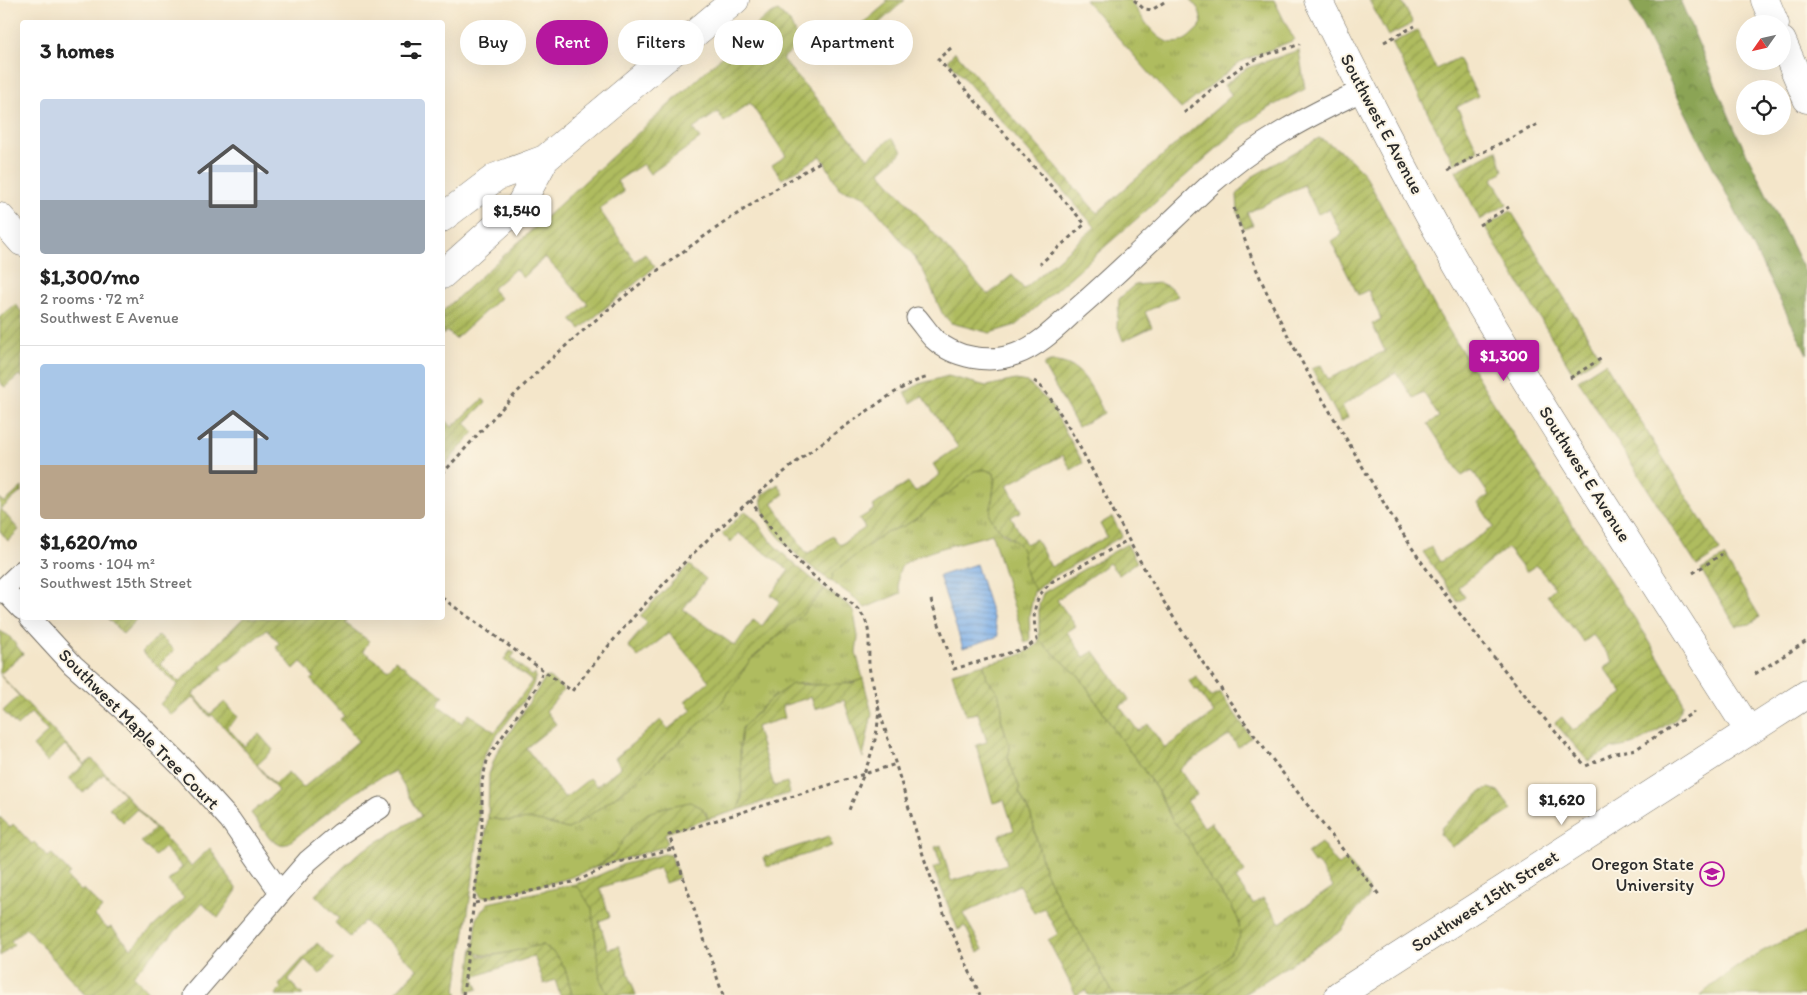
<!DOCTYPE html>
<meta charset="utf-8">
<style>
body{margin:0;font-family:Itim,sans-serif;background:#f2f2f2;color:#222;height:100vh;display:flex;flex-direction:column;font-size:19px;white-space:nowrap}
*{box-sizing:border-box;margin:0}
p{font-size:16px;color:#767676}
.icon{flex:none;width:28px;height:28px;fill:none;stroke:currentColor;stroke-width:2;stroke-linecap:round;stroke-linejoin:round}
.map{position:relative;flex:1;overflow:hidden}
.side{position:absolute;left:20px;top:20px;width:425px;height:600px;display:flex;flex-direction:column;background:#fff;border-radius:5px;box-shadow:0 5px 20px #0002}
.side>*{flex:none}
.banner{position:absolute;left:460px;top:20px;width:475px;height:45px;display:flex;gap:10px}
.needle{width:32px;rotate:236deg}
.tools{position:absolute;left:1736px;top:15px;display:grid;gap:10px}
.tools a{display:grid;place-items:center;width:55px;height:55px;border-radius:50%;background:#fff;box-shadow:0 5px 20px #0002;font-size:25px}
.price{position:absolute;translate:-50% -42px;padding:0 11px;border-radius:5px;background:#fff;color:#222;font-size:16px;line-height:32px;filter:drop-shadow(0 1px 2px #0008)}
.price::after{content:'';position:absolute;left:50%;top:30px;width:15px;height:11px;margin-left:-8px;background:inherit;clip-path:polygon(0 0,100% 0,50% 100%)}
.price.current{background:#b5179e;color:#fff}
ul{padding:0;list-style:none}
li{display:grid;align-content:center;gap:10px;height:265px;padding:0 20px}
li+li{border-top:1px solid #e0e0e0}
li span{display:grid;place-items:center;height:155px;border-radius:5px;color:#555}
li>.icon{margin-inline-start:auto}
span .icon{width:90px;height:90px;fill:#fffc;stroke-width:1}
li b{font-size:21px}
h2{display:flex;justify-content:space-between;align-items:center;height:60px;padding:0 20px;font-size:21px}
.tag{padding:0 18px;border-radius:22px;background:#fff;box-shadow:0 5px 20px #0002;font-size:18px;line-height:45px}
.tag.current{background:#b5179e;color:#fff}
.map>svg:first-child{display:block}
.grass{fill:url(#grass-tufts);stroke:#6d7444}
.forest{fill:url(#forest-crowns);stroke:#5b6840}
.park{fill:#afbc5e;stroke:#6d7444}
.garden{fill:url(#garden-furrows);stroke:#6d7444;fill-rule:evenodd}
.water{fill:url(#water-rules);stroke:#546d8a}
.lines{fill:none;stroke-linecap:round;stroke-linejoin:round}
.lane-casing{stroke:#716c63;stroke-width:23}
.street-casing{stroke:#716c63;stroke-width:29}
.secondary-casing{stroke:#716c63;stroke-width:29}
.highway-casing{stroke:#716c63;stroke-width:29}
.path{stroke:#716c63;stroke-width:3;stroke-dasharray:4 4;stroke-linecap:butt}
.lane{stroke:#fff;stroke-width:21}
.street{stroke:#fff;stroke-width:28}
.secondary{stroke:#fff;stroke-width:28}
.highway{stroke:#fff;stroke-width:28}
.labels{text-anchor:middle;stroke-width:4;stroke-linejoin:round;paint-order:stroke}
.street-label{font-size:18px;fill:#2b2b2b;stroke:#fcf5e5}
.poi-label{font-size:18px;fill:#2b2b2b;stroke:#fcf5e5;text-anchor:end}
</style>
<div class="map">
<svg width="1807" height="995" viewBox="0 0 1807 995">
<defs>
<pattern id="grass-tufts" width="24" height="20" patternUnits="userSpaceOnUse" patternTransform="scale(1.25)"><rect width="24" height="20" fill="#afbc5e"/><path d="M3 7l-1-3M5 7V3M7 7l1-3M15 17l-1-3M17 17v-4M19 17l1-3" fill="none" stroke="#8f994e"/></pattern>
<pattern id="forest-crowns" width="20" height="18" patternUnits="userSpaceOnUse" patternTransform="scale(1.25)"><rect width="20" height="18" fill="#8ba455"/><path d="M2 6a3 3 0 1 1 6 0M12 15a3 3 0 1 1 6 0" fill="none" stroke="#728647"/></pattern>
<pattern id="garden-furrows" width="10" height="10" patternUnits="userSpaceOnUse" patternTransform="scale(1.25)"><rect width="10" height="10" fill="#afbc5e"/><path d="M-1 1l2-2M0 10L10 0M9 11l2-2" fill="none" stroke="#8f994e"/></pattern>
<pattern id="water-rules" width="6" height="5" patternUnits="userSpaceOnUse" patternTransform="scale(1.25)"><rect width="6" height="5" fill="#7cafe9"/><path d="M0 2.5h6" fill="none" stroke="#668fbd"/></pattern>
</defs>
<rect width="100%" height="100%" fill="#fcf5e5"/>
<filter id="ink" filterUnits="userSpaceOnUse"><feTurbulence type="fractalNoise" baseFrequency=".02" numOctaves="2"/><feDisplacementMap in="SourceGraphic" scale="10" xChannelSelector="R" yChannelSelector="G"/><feConvolveMatrix kernelMatrix="1 2 1 2 8 2 1 2 1" color-interpolation-filters="sRGB"/></filter>
<filter id="wash" filterUnits="userSpaceOnUse"><feTurbulence type="fractalNoise" baseFrequency=".0096" numOctaves="4" result="noise"/><feDisplacementMap in="SourceGraphic" scale="20" xChannelSelector="R" yChannelSelector="G"/><feGaussianBlur stdDeviation="1.12" result="paint"/><feColorMatrix in="noise" values="0 0 0 0 0 0 0 0 0 0 0 0 0 0 0 0 0 1.4 0 .05"/><feComposite in="paint" operator="in"/></filter>
<g filter="url(#wash)">
<rect width="100%" height="100%" fill="#f4e6ca"/>
<path class="grass" d="M1085,0H1130C1143,17 1162,58 1189,37C1194,32 1199,29 1202,23L1199,10L1191,0H1274L1294,40L1240,62L1181,109Z
M984,469L994,473L995,479L990,516L1002,533L1018,543L1024,553L1028,579L1035,586L1029,617L1030,641L1025,643L992,534C970,541 921,551 904,564C896,571 897,584 901,593L865,608L855,598L831,581L834,572L886,532L904,526L922,515L938,500L959,486L974,471Z
M825,589L850,606L854,613L858,637L856,652L863,679C849,684 832,686 817,685C812,685 807,683 802,683C784,684 743,720 741,737C737,762 747,786 738,810L708,819L706,812L622,845C594,881 531,886 489,897H481L477,889L488,818L509,821L530,818L568,829L577,824L629,787L706,718L722,702L750,660L800,617Z
M1039,640L1080,677L1117,734L1141,766L1159,793L1172,820L1186,835L1220,892L1231,905L1239,921L1240,937L1234,949L1213,971L1173,995H1114L1073,921L1061,905L1044,869L1031,816L1019,792V786L1008,759L1010,748L1001,718L1002,708L992,684L987,679L984,664C999,660 1033,656 1039,640Z
M570,885L579,888L593,909L600,979L608,995H572C566,971 565,959 543,945C527,947 486,962 474,951L477,917L488,903Z"/>
<path class="forest" d="M1629,0H1680L1736,132L1807,276V354Z"/>
<path class="park" d="M1807,932V995H1701C1733,967 1767,945 1807,932Z"/>
<path class="garden" d="M885,0H905L869,32L862,24L887,3Z
M1369,0H1401L1413,23L1388,36Z
M778,11L790,22L798,41L796,47L782,59L868,158L891,138L903,151L880,172L988,295L1012,275L1024,289L1095,227L948,60L955,52L1097,213L1232,95L1224,85L1247,68L1299,50L1305,89L1270,107L1241,127L1016,325L990,333L951,323L942,313L925,274L914,256L865,197C855,191 848,193 839,188L821,156L782,179L772,165L786,156L750,103L724,122L718,112L693,129L700,139L650,174L643,164L617,181L624,192L599,209L635,261L645,254L655,267L580,329L571,320L588,304L545,257L523,278L515,269L492,289L500,298L455,339L447,331L443,335V311L765,17Z
M1417,30L1436,69L1458,58L1478,96L1457,107L1478,151L1454,164L1392,43Z
M1319,138C1339,148 1355,161 1368,180L1437,311L1511,431L1645,634L1679,692L1683,705L1676,719L1636,744L1611,749L1588,761L1555,723L1562,717L1573,731L1623,693L1604,668L1613,661L1593,635L1584,642L1547,595L1555,588L1536,565L1526,572L1507,548L1458,587L1465,597L1458,602L1423,552L1431,547L1440,562L1494,527L1478,503L1489,495L1472,470L1462,476L1428,424L1439,417L1423,392L1413,398L1396,372L1342,406L1348,417L1341,422L1312,369L1321,365L1328,379L1385,351L1372,324L1381,319L1368,290L1358,295L1331,241L1342,235L1329,209L1318,214L1304,185L1247,213L1253,225L1244,228L1238,213L1237,195L1252,177Z
M1497,150L1503,171L1492,179L1507,204L1480,220L1456,171Z
M1511,211L1600,356L1573,373L1485,227Z
M1160,283L1171,288L1178,296L1145,312L1152,327L1123,341L1117,325L1119,299L1134,285Z
M16,304L22,313V378L19,375L5,387L0,383V317Z
M1050,362C1082,360 1092,389 1104,413L1078,427L1043,365Z
M1605,363L1720,551L1697,566L1578,380Z
M948,376L986,386L1016,380L1027,382L1049,402L1083,463L1071,470L1063,455L1007,485L1021,511L1011,517L1026,544L1036,539L1051,567L1107,537L1100,524L1112,517L1122,536L1051,578L1035,592C1034,585 1030,584 1028,578C1022,567 1027,554 1018,544C1008,532 999,534 990,516L995,479L994,473L984,469L974,471L959,486L938,500L922,515L904,526L886,532L834,572L831,581C808,566 756,526 762,495L778,484L784,494L772,503L807,554L833,536L840,545L865,528L859,519L875,509L873,506L908,482L915,492L940,475L933,464L958,447L922,396L911,403L904,393L919,384Z
M483,399L486,402L465,423L474,432L443,467V417L452,427Z
M22,487V491L1,509L19,530L8,541L0,531V498L4,503Z
M745,511C758,519 763,533 773,544C789,560 807,575 825,589L800,617L750,660L722,702L706,718L629,787L577,824L568,829L530,819L509,821L488,818L489,774L497,752L545,678L549,677L564,690L546,711L556,724L526,748L565,798L590,778L597,786L621,767L615,758L661,720L668,729L692,710L685,701L709,681L669,633L638,657L628,646L647,623L640,616L689,565L706,579L683,609L735,646L753,620L762,626L780,601L771,595L789,570L738,533L731,542L722,534Z
M1127,544L1137,562L1119,575L1109,563L1057,600L1076,626L1067,632L1084,657L1094,651L1129,700L1120,706L1138,731L1148,724L1165,748L1214,713L1197,689L1195,690L1189,681L1196,676L1211,697L1220,692L1251,737L1238,747L1230,735L1179,769L1197,795L1187,801L1204,827L1211,822L1245,872L1236,879L1253,904L1263,898L1280,923L1333,887L1317,862L1314,863L1307,853L1321,843L1338,865L1347,860L1369,889L1368,899L1357,909L1341,931L1243,995H1173C1201,975 1222,970 1240,937L1239,921L1231,905L1210,879L1186,835L1172,820L1159,793L1141,766L1117,734L1080,677L1039,640V605L1043,593Z
M1724,557L1760,617L1750,624L1736,626L1701,570Z
M107,618H135L137,619L123,634Z
M243,618H349L345,623L369,641L363,651L388,669L395,660L444,696L438,705L462,723L469,714L495,732L532,681L504,660L510,651L515,653L511,658L532,676L535,673C540,690 491,736 484,756C476,776 481,796 479,816C476,874 464,933 456,990L458,995H393L417,969L364,921L350,937L335,923L339,918L315,895L357,854L421,816L395,771L370,783L331,810L287,844L280,845L270,839L251,813L278,791C257,765 236,738 212,715L210,717L194,697L172,715L160,704L178,685L142,652L159,635L174,650L160,664L179,682ZM267,629L279,643L276,647L294,669L301,662L314,677L311,680L344,716L340,719L358,741L303,788L288,772L274,784L257,765L273,750L259,734L244,746L227,727L238,717L225,702L210,714L193,694L222,669L221,666Z
M0,631L9,636L23,654L0,674Z
M984,664L987,679L998,692L1002,708L1001,719L1010,748L1008,759L1019,786V792L1031,816L1044,869L1061,905L1073,921L1114,995H1088L1085,990L1076,995L1048,940L1058,934L1044,908L1034,913L1019,885L963,914L983,949L978,952L965,926L958,930L933,868L941,865L935,847L941,845L951,881L1007,864L999,835L1014,830L1004,800L993,803L976,745L987,742L978,713L966,715L952,673Z
M0,675L85,764L92,759L191,866L210,848L237,890L218,918L202,903L133,975L151,995H85L26,928L11,941L14,944L0,956V817L10,827L13,824L32,844L34,842L48,857L52,854L70,873L67,877L81,891L84,889L102,908L95,916L108,929L111,927L131,948L184,898L168,881L182,867L164,848L155,856L141,842L155,829L137,809L123,822L109,808L124,794L104,774L83,793L69,778L84,765L65,745L47,762L33,746L48,732L31,713L17,726L3,711L19,696Z
M863,679L872,713L863,758L844,700L815,709L811,697L782,706L785,718L756,727L774,786L787,782L790,793L738,810L742,799L740,747L742,728L771,699L792,684L817,685L852,683Z
M1489,788L1498,791L1512,810L1452,847L1440,834L1442,827L1482,791Z
M690,802L702,808L708,819L665,833L667,842L663,847L597,867L614,855L634,824L648,813L665,807Z
M829,836L832,846L767,867L764,857Z
M664,854L671,855L679,878L665,883L659,868L600,888L610,917L599,921L608,949L619,946L636,995H608L600,979L592,909L579,888L570,885L586,881L624,864Z
M317,943L334,959L320,974L305,960L288,980L303,995H275L281,988L279,985Z
M543,945C565,959 566,971 572,995H560L555,980L544,984L534,956L474,977L478,989L467,992L473,947L479,956C497,958 524,947 543,945Z"/>
<path class="water" d="M976,564L999,636L963,648L939,576Z"/>
</g>
<g filter="url(#ink)">
<g class="lines">
<g class="lane-casing">
<path id="lane" d="M917,318C923,325 928,333 934,339C954,358 990,364 1016,354C1041,345 1060,324 1079,307C1125,267 1168,224 1212,183C1258,142 1308,116 1363,90
M3,589L22,609
M0,592L22,571
M30,618L73,665L136,721L183,768L230,820L280,892
M192,995L308,861L340,834L380,808"/>
</g>
<g class="street-casing">
<path id="street" d="M1318,0C1364,92 1410,184 1461,272C1552,428 1652,579 1749,731
M0,217L22,242
M442,218L496,177L545,159L735,0
M442,275L520,205L545,159"/>
</g>
<g class="secondary-casing">
<path id="secondary" d="M1339,995L1807,694"/>
</g>
<g class="highway-casing">
<path id="highway" d="M1765,0L1775,24
M1782,41L1807,99"/>
</g>
<path class="path" d="M1134,0L1144,9L1152,10L1167,0
M1384,42L1415,26
M951,48L938,59L1085,224L1040,264
M1184,113C1209,92 1232,69 1263,56C1275,51 1288,49 1300,44
M1448,170L1538,124
M1234,208C1257,284 1303,367 1344,435C1369,477 1393,521 1421,561C1468,628 1521,690 1573,753L1586,766L1615,753L1636,749L1694,712
M1479,225L1509,207
M1570,378L1602,358
M1034,381C1056,393 1110,506 1125,533C1194,665 1287,780 1380,896
M442,474C477,436 511,396 549,361C632,285 723,219 820,162
M750,500C771,529 789,555 816,578C830,591 852,599 863,616C872,630 868,649 869,664C870,678 876,691 878,705C881,741 862,777 849,810
M1693,573L1722,554
M442,598L572,691C654,586 748,491 860,416C881,402 904,383 929,377
M931,600L954,669L1026,648L1037,640C1032,614 1032,598 1053,581L1128,540
M1755,674L1807,641
M878,706L924,858L945,916L980,995
M475,903L577,881L615,863L672,849
M463,995L482,831V781L488,757L536,688L543,671
M723,995L669,835L896,764"/>
<use href="#lane" class="lane"/>
<use href="#street" class="street"/>
<use href="#secondary" class="secondary"/>
<use href="#highway" class="highway"/>
</g>
</g>
<defs>
<g id="university-ring" transform="scale(1.25)"><circle r="9.5" fill="#fcf5e5" stroke="#b5179e" stroke-width="1.5"/><path d="M0-5L7-2L0 1L-7-2ZM-4 1L0 2.5L4 1V4Q0 6-4 4Z" fill="#b5179e"/></g>
</defs>
<g fill-rule="evenodd">
<use href="#university-ring" x="1712" y="874"/>
</g>
<g class="labels">
<g class="street-label">
<text transform="translate(1382 124) rotate(62)" y="6">Southwest E Avenue</text>
<text transform="translate(1585 474) rotate(58)" y="6">Southwest E Avenue</text>
<text transform="translate(139 729) rotate(45)" y="6">Southwest Maple Tree Court</text>
<text transform="translate(1485 901) rotate(-33)" y="6">Southwest 15th Street</text>
</g>
<g class="poi-label">
<text x="1694" y="870">Oregon State<tspan x="1694" dy="21">University</tspan></text>
</g>
</g>
</svg>
<div class="tools">
<a><svg class="needle" viewBox="-14 -14 28 28"><path d="M0-13l5 13h-10z" fill="#e53935"/><path d="M0 13l5-13h-10z" fill="#767676"/></svg></a>
<a><svg class="icon" aria-label="locate" viewBox="0 0 24 24"><circle cx="12" cy="12" r="6"/><path d="M12 2v4M12 18v4M2 12h4M18 12h4"/></svg></a>
</div>
<b class="price" style="left:517px;top:237px">$1,540</b>
<b class="price current" style="left:1504px;top:382px">$1,300</b>
<b class="price" style="left:1562px;top:826px">$1,620</b>
<div class="banner">
<a class="tag">Buy</a>
<a class="tag current">Rent</a>
<a class="tag">Filters</a>
<a class="tag">New</a>
<a class="tag">Apartment</a>
</div>
<section class="side">
<h2>3 homes<svg class="icon" aria-label="filters" viewBox="0 0 24 24"><path d="M4 7h16M4 17h16"/><circle cx="9" cy="7" r="2"/><circle cx="15" cy="17" r="2"/></svg></h2>
<ul>
<li><span style="background:linear-gradient(#c9d6e8 65%,#9aa5b1 0)"><svg class="icon" aria-label="home" viewBox="0 0 24 24"><path d="M3 11l9-7 9 7M6 9v11h12V9"/></svg></span><div><b>$1,300/mo</b><p>2 rooms · 72 m²</p><p>Southwest E Avenue</p></div></li>
<li><span style="background:linear-gradient(#a9c7e8 65%,#b9a48a 0)"><svg class="icon" aria-label="home" viewBox="0 0 24 24"><path d="M3 11l9-7 9 7M6 9v11h12V9"/></svg></span><div><b>$1,620/mo</b><p>3 rooms · 104 m²</p><p>Southwest 15th Street</p></div></li>
</ul>
</section>
</div>
